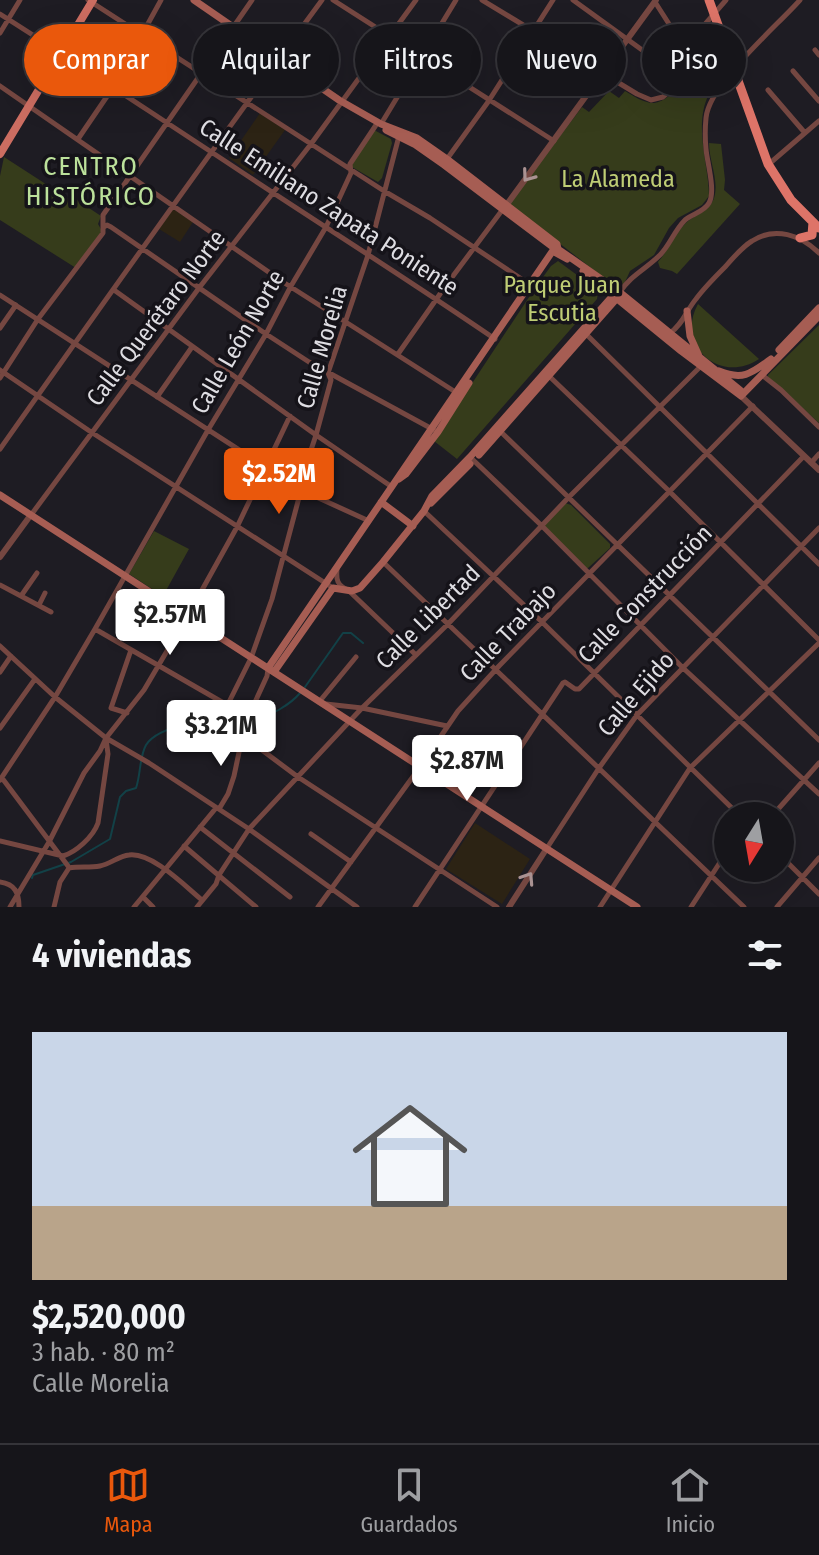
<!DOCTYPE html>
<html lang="es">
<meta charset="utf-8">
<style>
body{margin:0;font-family:"Fira Sans Condensed",sans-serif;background:#1f1e23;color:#f1f3f6;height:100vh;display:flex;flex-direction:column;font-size:30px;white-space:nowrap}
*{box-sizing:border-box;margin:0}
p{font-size:26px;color:#9e9fa2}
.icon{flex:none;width:44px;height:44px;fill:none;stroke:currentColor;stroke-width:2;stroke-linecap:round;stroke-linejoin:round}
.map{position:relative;height:907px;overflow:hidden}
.sheet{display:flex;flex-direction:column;background:#16151a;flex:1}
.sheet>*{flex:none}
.hud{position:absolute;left:24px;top:24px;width:772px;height:72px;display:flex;gap:16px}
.needle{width:52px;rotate:191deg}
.fabs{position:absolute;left:714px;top:802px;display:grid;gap:16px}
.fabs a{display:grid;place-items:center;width:80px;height:80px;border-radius:50%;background:#16151a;box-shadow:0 8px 32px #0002,0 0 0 2px #353439;font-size:40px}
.price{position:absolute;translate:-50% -68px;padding:0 18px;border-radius:8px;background:#fff;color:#222;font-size:26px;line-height:52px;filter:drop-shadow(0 2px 4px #0008)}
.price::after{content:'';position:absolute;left:50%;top:48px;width:24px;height:18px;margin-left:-12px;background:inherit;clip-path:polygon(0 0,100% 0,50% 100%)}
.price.active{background:#ea580c;color:#fff}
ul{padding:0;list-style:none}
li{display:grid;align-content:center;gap:16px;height:424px;padding:0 32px}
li+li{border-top:2px solid #353439}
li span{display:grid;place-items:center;height:248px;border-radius:0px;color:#555}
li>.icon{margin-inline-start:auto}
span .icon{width:144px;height:144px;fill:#fffc;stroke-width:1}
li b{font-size:34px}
h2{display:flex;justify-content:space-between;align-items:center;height:96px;padding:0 32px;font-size:34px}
.chip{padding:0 28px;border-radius:36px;background:#16151a;box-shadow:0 8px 32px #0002,0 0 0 2px #353439;font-size:28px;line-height:72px}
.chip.active{background:#ea580c;color:#fff}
.menu{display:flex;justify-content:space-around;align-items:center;height:112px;border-top:2px solid #353439;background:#16151a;font-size:22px;color:#9e9fa2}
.menu a{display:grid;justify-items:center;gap:4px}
.menu .active{color:#ea580c}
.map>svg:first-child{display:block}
.commercial{fill:#2c2314}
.education{fill:#2c2313}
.green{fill:#363c1b}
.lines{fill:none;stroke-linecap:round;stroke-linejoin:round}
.stream{stroke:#124147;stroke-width:2}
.minor{stroke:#754741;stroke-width:5}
.tertiary{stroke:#754741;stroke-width:6}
.secondary{stroke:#a65d53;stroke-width:7}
.primary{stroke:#cc6d61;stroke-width:8}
.trunk{stroke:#de7468;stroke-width:9}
.oneway{stroke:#aa9292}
.labels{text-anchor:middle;stroke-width:7;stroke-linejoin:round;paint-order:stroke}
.park-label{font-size:24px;fill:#bfcd75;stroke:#151319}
.street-label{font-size:24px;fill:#dedde2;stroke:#151319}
.neighbourhood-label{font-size:26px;letter-spacing:2px;fill:#bce19b;stroke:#151319}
</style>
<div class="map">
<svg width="819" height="907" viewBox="0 0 819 907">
<rect width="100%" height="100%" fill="#1e1c23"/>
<path class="commercial" d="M260,113L285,130L253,175L229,158Z
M475,823L530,859L502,904L446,869Z"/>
<path class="education" d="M173,209L193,222L180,242L159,229Z"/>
<path class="green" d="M714,48L716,49L725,74C719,81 713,87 709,94C693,125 709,165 709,196L702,205L678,218L669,228L654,255L630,271L625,282L618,289L509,204L582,107L589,112L609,91L619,98L625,91C634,96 643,103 654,103C673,101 701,62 714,48Z
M374,130L391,139L392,143L382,178L378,182L352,167V162Z
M709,143L721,144L725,180L724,190L740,204L677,274L672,271L660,268L658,262C668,251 673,236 684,225C694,214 712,212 715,194C718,178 709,160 709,143Z
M4,157L69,199L71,196L101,216L98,224L102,231L76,268L0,220V176Z
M558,261L596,289L598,292L597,299L457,459L434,441L535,288L551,266Z
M698,304L759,359C720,385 675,345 698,304Z
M819,325V423L768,377V375Z
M565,503L571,505L610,544V548L588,568H586L545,529V524Z
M154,531L189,549L163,596L129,574Z"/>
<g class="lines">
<path class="stream" d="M305,687L343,633H351L363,643
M254,719C271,716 290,705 301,692
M32,878L33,875L71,862L110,839L120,797L126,791L136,788C141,774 139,758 146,745C158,725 218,716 240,718"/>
<path class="minor" d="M88,0L384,191L430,218L529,284L532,289
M333,0L554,141
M482,0L637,94L651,100L663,97L690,73L712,46L724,43
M573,0L667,68L726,0
M655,2L685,49
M0,14C76,62 150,112 225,161C315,221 406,278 495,339
M0,33L20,0
M815,50L819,55
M793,71L819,101
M0,86L283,282L457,393
M768,90L805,133
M381,124L456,0
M78,139L112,89L161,0
M447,159L488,102L553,0
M769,164L819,121
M104,227L107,225L111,227L266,334L309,362L434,430
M114,290L316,435L392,487
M620,292C631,275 646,269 660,255C670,245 674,231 685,220C692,214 704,212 709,203C716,191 707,162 706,149C705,139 705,128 706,118C709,84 776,27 800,0
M0,295L301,490L369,521
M0,328L16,305
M670,333C683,324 686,311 696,299C704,288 715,277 725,267C733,258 742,247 752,241C775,226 801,235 819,253
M586,334L819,564
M398,354L447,284L503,209
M0,370L91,432L333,588
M548,375L670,492L819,640
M762,375L781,390L819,427
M0,378L38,319L103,233V215L252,0
M157,397L192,347
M500,431L819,740
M0,449C106,299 213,148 322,0
M470,457L542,526L682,667L819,794
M811,463L819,454
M424,511L542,622L740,816
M31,515L199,288L311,144L416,0
M383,562L744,907
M337,569C336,580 337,585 348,590L416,655
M0,585L51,612
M21,596L37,573
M39,605L45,593
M95,629L248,717
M0,646L55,697L106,738L149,763L249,829L357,907
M0,672L11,656
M319,702L356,657
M326,704L362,708L447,726
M227,706L251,658L272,599L301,490L300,483L316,435L331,380L328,373L368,255L399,136
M127,713L111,708L131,650
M0,728L35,679
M243,736L298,777L497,907
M2,778L68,866L69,868L60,882L54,907
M0,780L55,697L95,629L208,430L266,334L291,286L326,227L351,173L350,164L376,125
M219,809L228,794L234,776L245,724L267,676L268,669
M772,816L819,763
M200,827L290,897
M311,834L351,862
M0,841L63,856C76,852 93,837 98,823L108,754L106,739
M184,846L256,907
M547,848L599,768L637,715L819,528
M780,855L819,894
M69,868C79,866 89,868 100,866C110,864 119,856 129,855C152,852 185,886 202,900
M0,882C15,884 19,893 19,907
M143,897L153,907
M10,907L49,842L84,773L100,751L106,738L144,690L187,617L237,527L290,416
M134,907L216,808
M197,907L216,884L219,875L249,829L362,708L448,624L569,497L701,366
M318,907L420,767L458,711L499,666L753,406
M415,907L563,683L565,682L575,689H579L804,456
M600,907L690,768L819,643
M691,907L728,850
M777,907L819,858"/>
<path class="tertiary" d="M505,207L656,0
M741,396L819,470
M0,557L30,516
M509,907L547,848"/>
<path class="secondary" d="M194,0L339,100L381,124L417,138L447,159L557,244L558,249L617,290L740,390L743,393
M386,130L414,144L444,165L554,248L556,253L567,259
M583,271L681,351L741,396L819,316
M687,311L690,336L699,356
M779,350L819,308
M719,371C743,381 752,373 771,359
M479,455L619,296
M399,479L406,474L438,432L469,383
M0,495L637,907
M381,502L413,526
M431,503L470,464
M268,668L556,246
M274,672L333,588L352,591L360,588L383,562L424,511L432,496L470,457L616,292"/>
<path class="primary" d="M0,154L93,0"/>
<path class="trunk" d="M709,0L768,164L791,200L819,228
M800,238L812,235L813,222"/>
</g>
<defs><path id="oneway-chevron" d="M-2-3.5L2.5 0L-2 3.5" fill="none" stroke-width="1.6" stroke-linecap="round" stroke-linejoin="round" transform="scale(2)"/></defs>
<g class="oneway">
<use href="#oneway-chevron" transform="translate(528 176) rotate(126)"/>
<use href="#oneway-chevron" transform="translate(528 878) rotate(-57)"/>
</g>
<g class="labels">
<g class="park-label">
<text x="618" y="187">La Alameda</text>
<text x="562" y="293">Parque Juan<tspan x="562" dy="28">Escutia</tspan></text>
</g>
<g class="street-label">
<text transform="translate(329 207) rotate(33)" y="8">Calle Emiliano Zapata Poniente</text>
<text transform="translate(156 318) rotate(-53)" y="8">Calle Querétaro Norte</text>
<text transform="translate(238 342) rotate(-60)" y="8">Calle León Norte</text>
<text transform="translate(322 347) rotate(-74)" y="8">Calle Morelia</text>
<text transform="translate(645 594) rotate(-46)" y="8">Calle Construcción</text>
<text transform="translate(428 617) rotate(-45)" y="8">Calle Libertad</text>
<text transform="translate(508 632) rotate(-46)" y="8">Calle Trabajo</text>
<text transform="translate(636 694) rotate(-49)" y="8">Calle Ejido</text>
</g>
<g class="neighbourhood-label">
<text x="91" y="175">CENTRO<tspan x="91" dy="30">HISTÓRICO</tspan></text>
</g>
</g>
</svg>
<div class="fabs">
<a><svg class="needle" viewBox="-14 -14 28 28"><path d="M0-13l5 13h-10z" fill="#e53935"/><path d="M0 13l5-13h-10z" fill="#9e9fa2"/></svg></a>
</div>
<b class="price active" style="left:279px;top:516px">$2.52M</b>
<b class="price" style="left:170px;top:657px">$2.57M</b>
<b class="price" style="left:221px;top:768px">$3.21M</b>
<b class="price" style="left:467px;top:803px">$2.87M</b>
<div class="hud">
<a class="chip active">Comprar</a>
<a class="chip">Alquilar</a>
<a class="chip">Filtros</a>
<a class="chip">Nuevo</a>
<a class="chip">Piso</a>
</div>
</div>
<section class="sheet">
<h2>4 viviendas<svg class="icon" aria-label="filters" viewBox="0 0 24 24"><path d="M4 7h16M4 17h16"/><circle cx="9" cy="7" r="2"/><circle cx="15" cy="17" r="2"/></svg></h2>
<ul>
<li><span style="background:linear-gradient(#c9d6e8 70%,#b9a48a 0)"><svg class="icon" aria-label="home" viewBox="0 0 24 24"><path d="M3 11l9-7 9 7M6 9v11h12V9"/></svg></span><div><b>$2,520,000</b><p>3 hab. · 80 m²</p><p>Calle Morelia</p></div></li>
</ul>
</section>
<nav class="menu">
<a class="active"><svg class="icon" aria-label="map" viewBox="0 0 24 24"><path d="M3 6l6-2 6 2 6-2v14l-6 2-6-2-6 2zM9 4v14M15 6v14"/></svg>Mapa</a>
<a><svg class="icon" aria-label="saved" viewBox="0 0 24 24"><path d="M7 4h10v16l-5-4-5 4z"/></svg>Guardados</a>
<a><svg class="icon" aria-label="home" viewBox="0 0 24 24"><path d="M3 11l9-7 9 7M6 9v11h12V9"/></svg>Inicio</a>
</nav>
